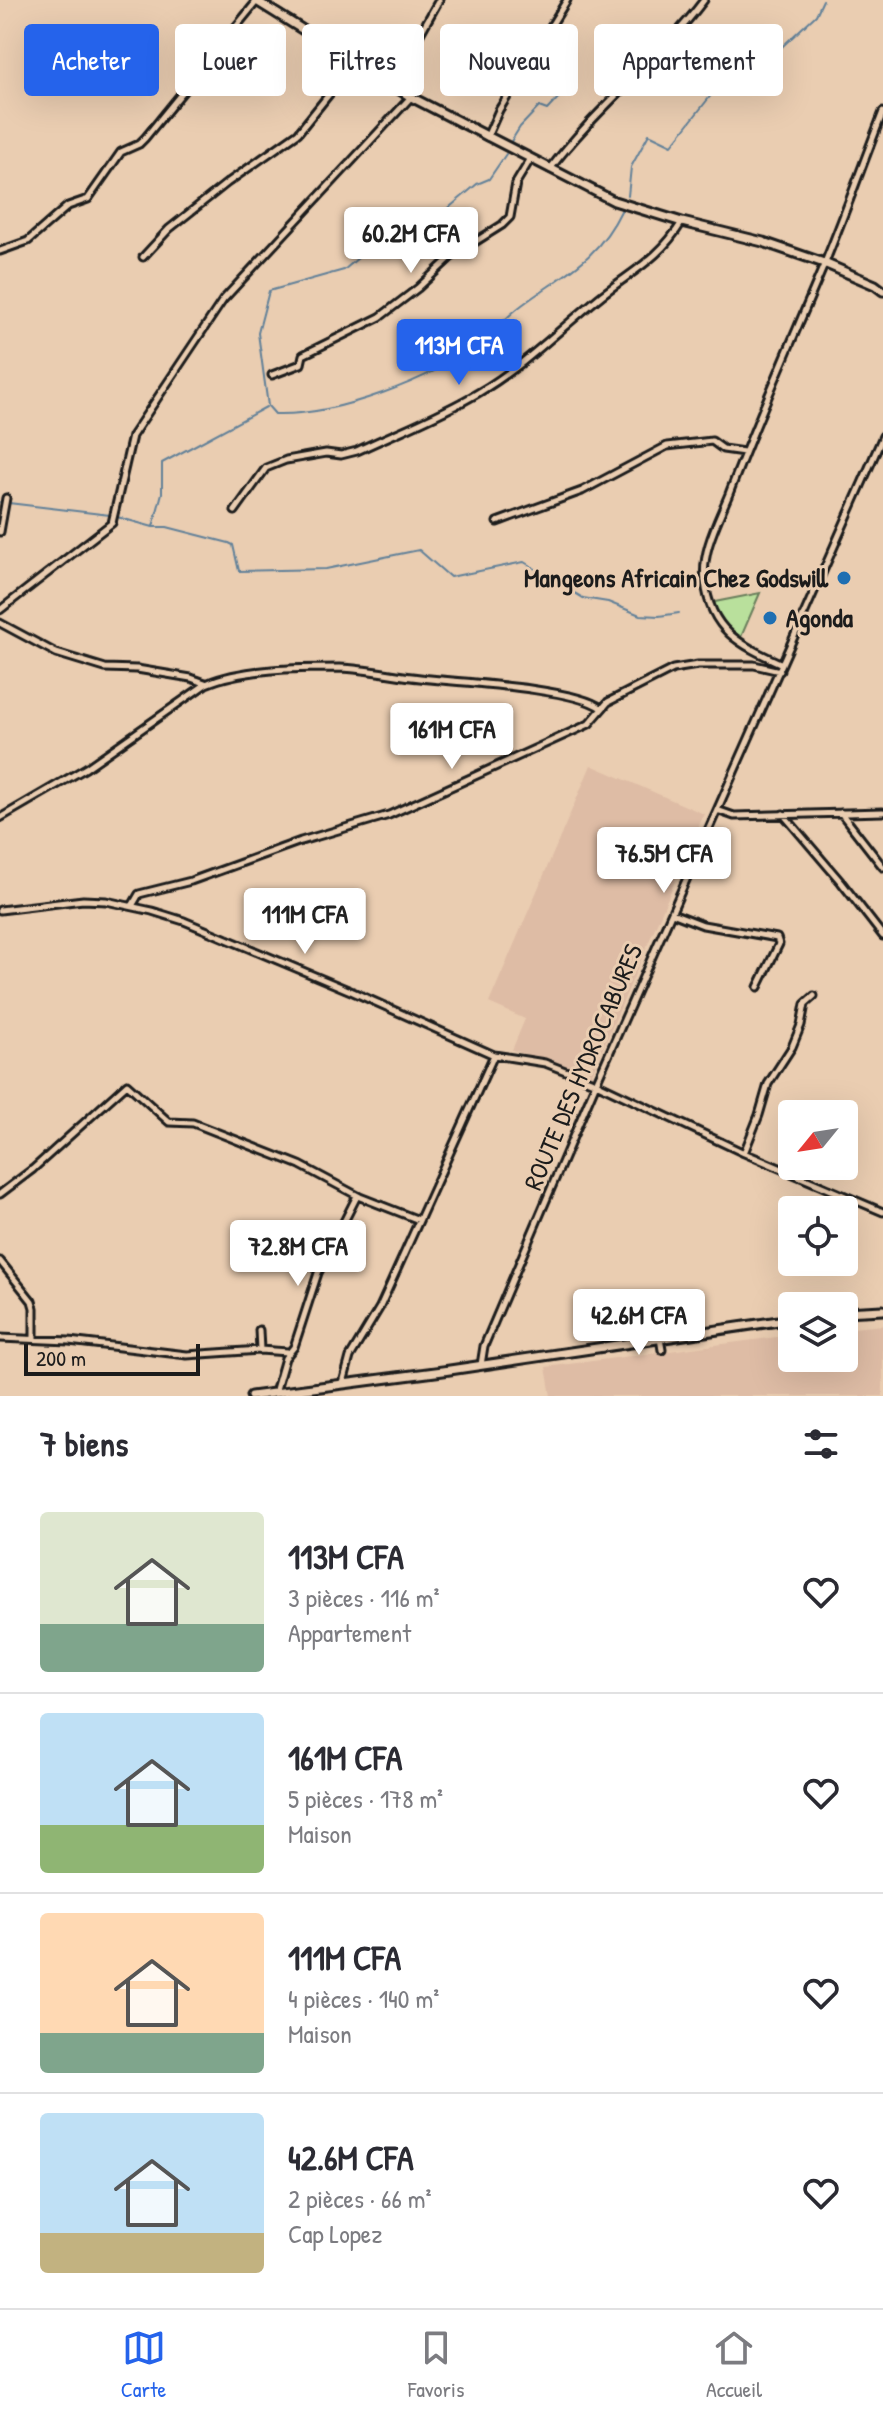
<!DOCTYPE html>
<html lang="fr">
<meta charset="utf-8">
<style>
body{margin:0;font-family:"Patrick Hand",sans-serif;background:#f7f7f7;color:#2b2b33;height:100vh;display:flex;flex-direction:column;font-size:30px;white-space:nowrap}
*{box-sizing:border-box;margin:0}
p{font-size:26px;color:#7c7c81}
.icon{flex:none;width:44px;height:44px;fill:none;stroke:currentColor;stroke-width:2;stroke-linecap:round;stroke-linejoin:round}
.map{position:relative;height:1396px;overflow:hidden}
.drawer{display:flex;flex-direction:column;background:#fff;flex:1}
.drawer>*{flex:none}
.hud{position:absolute;left:24px;top:24px;width:836px;height:72px;display:flex;gap:16px}
.needle{width:52px;rotate:240deg}
.fabs{position:absolute;left:778px;top:1100px;display:grid;gap:16px}
.fabs a{display:grid;place-items:center;width:80px;height:80px;border-radius:8px;background:#fff;box-shadow:0 8px 32px #0002;font-size:40px}
.scale{position:absolute;left:24px;bottom:20px;width:176px;box-sizing:border-box;padding-left:8px;border:4px solid #1c1c1c;border-top:0;font-size:22px;line-height:28px;white-space:nowrap;color:#1c1c1c;-webkit-text-stroke:6px #eacdb1;paint-order:stroke}
.price{position:absolute;translate:-50% -68px;padding:0 18px;border-radius:8px;background:#fff;color:#222;font-size:26px;line-height:52px;filter:drop-shadow(0 2px 4px #0008)}
.price::after{content:'';position:absolute;left:50%;top:48px;width:24px;height:18px;margin-left:-12px;background:inherit;clip-path:polygon(0 0,100% 0,50% 100%)}
.price.selected{background:#2563eb;color:#fff}
ul{padding:0;list-style:none}
li{display:flex;align-items:center;gap:24px;height:200px;padding:0 40px}
li+li{border-top:2px solid #e1e1e2}
li span{display:grid;place-items:center;flex:none;width:224px;height:160px;border-radius:8px;color:#555}
li>.icon{margin-inline-start:auto}
span .icon{width:96px;height:96px;fill:#fffc;stroke-width:1}
li b{font-size:34px}
h2{display:flex;justify-content:space-between;align-items:center;height:96px;padding:0 40px;font-size:34px}
.chip{padding:0 28px;border-radius:8px;background:#fff;box-shadow:0 8px 32px #0002;font-size:28px;line-height:72px}
.chip.selected{background:#2563eb;color:#fff}
.menu{display:flex;justify-content:space-around;align-items:center;height:112px;border-top:2px solid #e1e1e2;background:#fff;font-size:22px;color:#7c7c81}
.menu a{display:grid;justify-items:center;gap:4px}
.menu .selected{color:#2563eb}
.map>svg:first-child{display:block}
.built{fill:#debca5}
.green{fill:#b9e09c;stroke:#6a7e5c;stroke-width:2}
.lines{fill:none;stroke-linecap:round;stroke-linejoin:round}
.stream{stroke:#628199;stroke-width:2}
.minor-casing{stroke:#1c1c1c;stroke-width:11}
.tertiary-casing{stroke:#1c1c1c;stroke-width:13}
.minor{stroke:#eacdb1;stroke-width:5}
.tertiary{stroke:#eacdb1;stroke-width:7}
.poi-dot{fill:#1f6fb2;stroke:#eacdb1;stroke-width:3}
.labels{text-anchor:middle;stroke-width:6;stroke-linejoin:round;paint-order:stroke}
.poi-label{font-size:26px;font-weight:bold;fill:#1c1c1c;stroke:#eacdb1;text-anchor:end}
.street-label{font-size:26px;fill:#1c1c1c;stroke:#eacdb1}
</style>
<div class="map">
<svg width="883" height="1396" viewBox="0 0 883 1396">
<rect width="100%" height="100%" fill="#eacdb1"/>
<filter id="ink" filterUnits="userSpaceOnUse"><feTurbulence type="fractalNoise" baseFrequency=".0125" numOctaves="2"/><feDisplacementMap in="SourceGraphic" scale="16" xChannelSelector="R" yChannelSelector="G"/><feConvolveMatrix kernelMatrix="1 2 1 2 8 2 1 2 1" color-interpolation-filters="sRGB"/></filter>
<g filter="url(#ink)">
<path class="built" d="M591,765L704,814L591,1076L512,1050L525,1019L489,1003Z
M883,1325V1396H551L546,1367L792,1335V1358H844V1329Z"/>
<path class="green" d="M760,593L741,637L722,623L713,606L715,602Z"/>
<g class="lines">
<path class="stream" d="M510,143L520,127L539,107L547,110L560,96
M506,154L489,179L477,184L411,240L380,239L344,270L269,291L258,333L268,406L275,414C336,416 432,380 481,342C495,331 507,316 522,305C565,273 597,261 622,209
M628,196L631,167L649,134L672,145L723,80L751,72L771,57L816,15L823,0
M0,502L110,515L153,527L162,493V463L266,407
M153,527H167L229,543L233,545L239,571L326,569L419,550L450,577L524,562L583,598L608,602L640,615L659,616L679,613"/>
<g class="minor-casing">
<path id="minor" d="M392,84L439,0
M487,137L499,110L567,0
M550,169C596,108 658,61 704,0
M0,251L28,241L68,206L88,199L121,152L139,144L145,138L257,1
M143,257L169,229L227,183L298,133L355,62
M272,375L301,364L303,355L380,317L418,288L451,257L502,225L510,217L516,183L530,160
M235,511L266,468L286,460L326,453L341,455L357,451C397,432 440,416 478,393C523,367 561,328 602,295C634,270 660,258 682,222
M497,522L582,491L667,446L712,441L723,449L744,452
M0,532L6,498
M0,610L112,523L132,436L223,300L411,97
M0,623L56,653L105,668L137,669L191,678L205,683
M782,664C741,645 710,631 705,581C701,552 718,521 729,494C758,417 792,341 824,265C845,214 863,163 883,112
M717,810L734,816L883,812
M841,813L883,867
M783,814L841,882L883,936
M0,818L86,768L206,684C243,668 300,668 340,668C366,669 393,675 420,678C457,682 575,688 601,708
M132,906L139,894L191,881L301,841L389,815L576,730L589,724L608,702L673,669L698,665H754L780,671
M0,910L83,900L106,901L152,911L184,921L353,992L494,1055L545,1063L596,1083L744,1153L883,1212
M672,913L703,925L777,938L779,944L758,987
M744,1153L759,1115L768,1084L792,1047L801,1025L805,1004L814,996
M0,1194L33,1169L127,1084L169,1122L193,1123L300,1165L360,1197L419,1220
M0,1261L32,1301L34,1308V1338
M259,1330L260,1350L287,1352
M0,1338L69,1341L187,1355L260,1350
M660,1338L662,1350
M481,1365L484,1346L596,1083L883,436
M343,1383L350,1357L380,1307L494,1055
M275,1393L285,1358L294,1347L318,1273L357,1196"/>
</g>
<g class="tertiary-casing">
<path id="tertiary" d="M255,0L411,97L614,201L682,222L763,242L824,263L875,285L883,291
M844,1312L883,1310
M251,1396L443,1371L792,1319"/>
</g>
<use href="#minor" class="minor"/>
<use href="#tertiary" class="tertiary"/>
</g>
</g>
<g class="poi-dot">
<circle cx="844" cy="578" r="8"/>
<circle cx="770" cy="618" r="8"/>
</g>
<g class="labels">
<g class="poi-label">
<text x="828" y="587">Mangeons Africain Chez Godswill</text>
<text x="786" y="627" text-anchor="start">Agonda</text>
</g>
<g class="street-label">
<text transform="translate(583 1067) rotate(-67)" y="9">ROUTE DES HYDROCABURES</text>
</g>
</g>
</svg>
<div class="fabs">
<a><svg class="needle" viewBox="-14 -14 28 28"><path d="M0-13l5 13h-10z" fill="#e53935"/><path d="M0 13l5-13h-10z" fill="#7c7c81"/></svg></a>
<a><svg class="icon" aria-label="locate" viewBox="0 0 24 24"><circle cx="12" cy="12" r="6"/><path d="M12 2v4M12 18v4M2 12h4M18 12h4"/></svg></a>
<a><svg class="icon" aria-label="layers" viewBox="0 0 24 24"><path d="M12 4l9 5-9 5-9-5zM3 14l9 5 9-5"/></svg></a>
</div>
<div class="scale">200 m</div>
<b class="price" style="left:411px;top:275px">60.2M CFA</b>
<b class="price selected" style="left:459px;top:387px">113M CFA</b>
<b class="price" style="left:452px;top:771px">161M CFA</b>
<b class="price" style="left:664px;top:895px">76.5M CFA</b>
<b class="price" style="left:305px;top:956px">111M CFA</b>
<b class="price" style="left:298px;top:1288px">72.8M CFA</b>
<b class="price" style="left:639px;top:1357px">42.6M CFA</b>
<div class="hud">
<a class="chip selected">Acheter</a>
<a class="chip">Louer</a>
<a class="chip">Filtres</a>
<a class="chip">Nouveau</a>
<a class="chip">Appartement</a>
</div>
</div>
<section class="drawer">
<h2>7 biens<svg class="icon" aria-label="filters" viewBox="0 0 24 24"><path d="M4 7h16M4 17h16"/><circle cx="9" cy="7" r="2"/><circle cx="15" cy="17" r="2"/></svg></h2>
<ul>
<li><span style="background:linear-gradient(#dfe7d0 70%,#7fa58c 0)"><svg class="icon" aria-label="home" viewBox="0 0 24 24"><path d="M3 11l9-7 9 7M6 9v11h12V9"/></svg></span><div><b>113M CFA</b><p>3 pièces · 116 m²</p><p>Appartement</p></div><svg class="icon" aria-label="heart" viewBox="0 0 24 24"><path d="M12 20l-8-8c-3-5 5-10 8-4 3-6 11-1 8 4z"/></svg></li>
<li><span style="background:linear-gradient(#bfe0f5 70%,#8fb573 0)"><svg class="icon" aria-label="home" viewBox="0 0 24 24"><path d="M3 11l9-7 9 7M6 9v11h12V9"/></svg></span><div><b>161M CFA</b><p>5 pièces · 178 m²</p><p>Maison</p></div><svg class="icon" aria-label="heart" viewBox="0 0 24 24"><path d="M12 20l-8-8c-3-5 5-10 8-4 3-6 11-1 8 4z"/></svg></li>
<li><span style="background:linear-gradient(#ffd9b3 75%,#7fa58c 0)"><svg class="icon" aria-label="home" viewBox="0 0 24 24"><path d="M3 11l9-7 9 7M6 9v11h12V9"/></svg></span><div><b>111M CFA</b><p>4 pièces · 140 m²</p><p>Maison</p></div><svg class="icon" aria-label="heart" viewBox="0 0 24 24"><path d="M12 20l-8-8c-3-5 5-10 8-4 3-6 11-1 8 4z"/></svg></li>
<li><span style="background:linear-gradient(#bfe0f5 75%,#c2b280 0)"><svg class="icon" aria-label="home" viewBox="0 0 24 24"><path d="M3 11l9-7 9 7M6 9v11h12V9"/></svg></span><div><b>42.6M CFA</b><p>2 pièces · 66 m²</p><p>Cap Lopez</p></div><svg class="icon" aria-label="heart" viewBox="0 0 24 24"><path d="M12 20l-8-8c-3-5 5-10 8-4 3-6 11-1 8 4z"/></svg></li>
</ul>
</section>
<nav class="menu">
<a class="selected"><svg class="icon" aria-label="map" viewBox="0 0 24 24"><path d="M3 6l6-2 6 2 6-2v14l-6 2-6-2-6 2zM9 4v14M15 6v14"/></svg>Carte</a>
<a><svg class="icon" aria-label="saved" viewBox="0 0 24 24"><path d="M7 4h10v16l-5-4-5 4z"/></svg>Favoris</a>
<a><svg class="icon" aria-label="home" viewBox="0 0 24 24"><path d="M3 11l9-7 9 7M6 9v11h12V9"/></svg>Accueil</a>
</nav>
